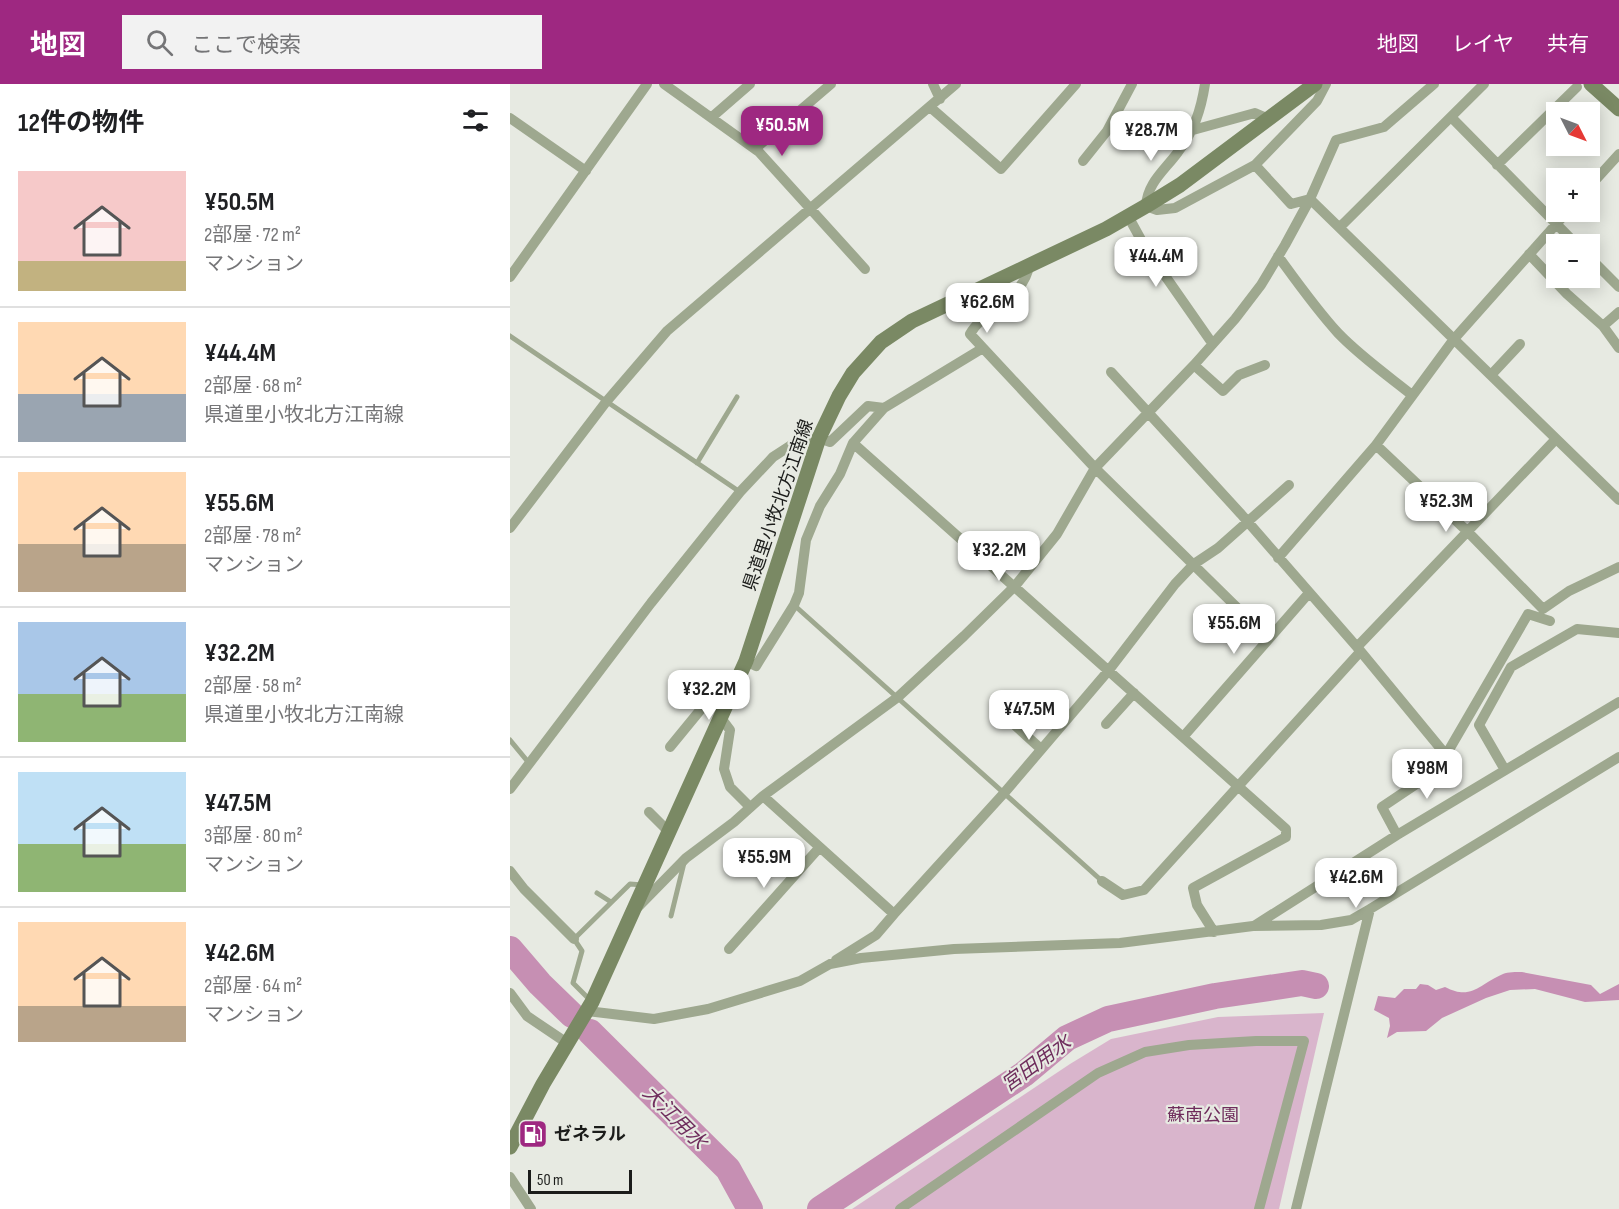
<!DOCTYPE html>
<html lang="ja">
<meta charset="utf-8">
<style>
body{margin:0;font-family:"Sofia Sans Condensed","Noto Sans JP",sans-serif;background:#f2f2f2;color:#202124;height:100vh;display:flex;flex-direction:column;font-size:22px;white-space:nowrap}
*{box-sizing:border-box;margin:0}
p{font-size:20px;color:#757577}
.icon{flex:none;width:33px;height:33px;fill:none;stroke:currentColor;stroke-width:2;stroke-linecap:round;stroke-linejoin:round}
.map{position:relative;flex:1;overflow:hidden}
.sheet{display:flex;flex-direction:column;background:#fff;width:510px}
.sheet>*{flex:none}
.needle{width:39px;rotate:132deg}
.buttons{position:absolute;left:1036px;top:18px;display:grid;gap:12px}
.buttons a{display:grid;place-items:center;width:54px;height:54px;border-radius:0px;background:#fff;box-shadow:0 3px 15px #0003;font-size:30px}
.scale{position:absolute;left:18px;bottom:15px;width:104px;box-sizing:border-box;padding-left:6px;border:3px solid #1b1c1a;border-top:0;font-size:16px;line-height:21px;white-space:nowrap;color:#1b1c1a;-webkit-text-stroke:4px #e7eae2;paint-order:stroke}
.price{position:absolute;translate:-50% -51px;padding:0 14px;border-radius:12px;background:#fff;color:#222;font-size:20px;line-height:39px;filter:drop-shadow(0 2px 3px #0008)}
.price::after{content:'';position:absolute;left:50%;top:36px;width:18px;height:14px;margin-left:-9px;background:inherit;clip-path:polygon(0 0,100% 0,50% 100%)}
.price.active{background:#9e2881;color:#fff}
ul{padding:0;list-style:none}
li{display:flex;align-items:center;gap:18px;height:150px;padding:0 18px}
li+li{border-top:2px solid #e0e0e0}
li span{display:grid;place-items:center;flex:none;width:168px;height:120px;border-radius:0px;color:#555}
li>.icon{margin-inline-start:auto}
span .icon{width:72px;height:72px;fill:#fffc;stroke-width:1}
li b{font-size:26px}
h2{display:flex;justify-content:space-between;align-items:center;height:72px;padding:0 18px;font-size:26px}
header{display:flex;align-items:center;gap:36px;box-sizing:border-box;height:84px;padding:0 30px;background:#9e2881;color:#fff}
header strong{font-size:28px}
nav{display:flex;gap:33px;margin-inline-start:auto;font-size:21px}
.search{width:420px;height:54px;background:#f2f2f2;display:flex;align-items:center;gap:15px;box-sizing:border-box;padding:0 21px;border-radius:0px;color:#757577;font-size:22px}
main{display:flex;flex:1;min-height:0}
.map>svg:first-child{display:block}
.green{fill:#d9b5cc}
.water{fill:#c68fb3}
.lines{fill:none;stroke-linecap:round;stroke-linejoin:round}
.river{stroke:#c68fb3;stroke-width:26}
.lane{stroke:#9ea88f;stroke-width:5}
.street{stroke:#9ea88f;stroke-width:10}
.secondary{stroke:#7a8964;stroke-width:15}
.labels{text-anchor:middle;stroke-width:4.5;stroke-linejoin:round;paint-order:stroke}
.street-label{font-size:18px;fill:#1b1c1a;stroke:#e7eae2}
.park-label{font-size:18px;fill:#6f2c5c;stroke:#e7eae2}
.poi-label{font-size:18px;font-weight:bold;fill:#1b1c1a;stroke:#e7eae2;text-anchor:start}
.water-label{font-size:20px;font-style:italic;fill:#6f2d5d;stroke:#e7eae2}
</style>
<header>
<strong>地図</strong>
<div class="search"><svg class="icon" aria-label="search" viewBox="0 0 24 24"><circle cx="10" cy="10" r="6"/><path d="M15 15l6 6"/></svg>ここで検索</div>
<nav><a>地図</a><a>レイヤ</a><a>共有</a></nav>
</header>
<main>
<section class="sheet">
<h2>12件の物件<svg class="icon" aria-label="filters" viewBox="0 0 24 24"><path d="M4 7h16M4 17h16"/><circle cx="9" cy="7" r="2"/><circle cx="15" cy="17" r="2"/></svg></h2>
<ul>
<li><span style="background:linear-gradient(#f6c9c9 75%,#c2b280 0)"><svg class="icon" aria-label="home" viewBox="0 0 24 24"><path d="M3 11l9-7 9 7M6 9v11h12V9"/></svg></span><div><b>¥50.5M</b><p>2部屋 · 72 m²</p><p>マンション</p></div></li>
<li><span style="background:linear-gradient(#ffd9b3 60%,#9aa5b1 0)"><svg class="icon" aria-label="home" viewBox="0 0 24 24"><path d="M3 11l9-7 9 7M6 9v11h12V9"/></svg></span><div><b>¥44.4M</b><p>2部屋 · 68 m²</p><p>県道里小牧北方江南線</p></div></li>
<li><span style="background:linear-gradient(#ffd9b3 60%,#b9a48a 0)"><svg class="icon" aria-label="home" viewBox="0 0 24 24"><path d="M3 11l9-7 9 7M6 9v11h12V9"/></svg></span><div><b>¥55.6M</b><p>2部屋 · 78 m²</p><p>マンション</p></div></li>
<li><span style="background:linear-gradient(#a9c7e8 60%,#8fb573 0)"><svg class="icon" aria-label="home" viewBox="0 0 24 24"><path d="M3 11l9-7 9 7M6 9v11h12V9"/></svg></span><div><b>¥32.2M</b><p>2部屋 · 58 m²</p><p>県道里小牧北方江南線</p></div></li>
<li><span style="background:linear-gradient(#bfe0f5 60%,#8fb573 0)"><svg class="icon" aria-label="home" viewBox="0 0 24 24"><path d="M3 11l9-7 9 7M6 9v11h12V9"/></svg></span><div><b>¥47.5M</b><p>3部屋 · 80 m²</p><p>マンション</p></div></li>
<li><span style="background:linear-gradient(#ffd9b3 70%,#b9a48a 0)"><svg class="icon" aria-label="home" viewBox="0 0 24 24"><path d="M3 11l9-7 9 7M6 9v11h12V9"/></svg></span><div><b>¥42.6M</b><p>2部屋 · 64 m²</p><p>マンション</p></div></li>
</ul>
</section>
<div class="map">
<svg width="1109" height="1125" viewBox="0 0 1109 1125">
<rect width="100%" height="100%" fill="#e7eae2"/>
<path class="green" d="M814,929L769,1125H342L560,980L601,955L708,933Z"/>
<path class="water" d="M1012,888L1081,901L1090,910L1109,900V916L1075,918L1025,905L1000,906L976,914L932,934L916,947L887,948L877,954L880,942L879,934L864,926L868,912L885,914L894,905H906L910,900L918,901L926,906L935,903C962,917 969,900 993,890C998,888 1006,888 1012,888Z"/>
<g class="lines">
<path class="river" d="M0,865L30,900L62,931
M80,948L218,1085L240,1125
M310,1125L514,990L557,954L598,935L705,912L792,899L806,902"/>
<path class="lane" d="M0,252L230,408
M187,379L227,313
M284,521L592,797
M0,656L19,679
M87,809L101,818
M161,832L174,779
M81,917L63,899L72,867L64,855L120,800L133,801"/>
<path class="street" d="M154,0L249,68L355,185
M423,0L430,15
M695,0C691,26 684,47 668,68C655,86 637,99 636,122L647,126L665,124L745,81L807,17L816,0
M420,23L491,85L566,0
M202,33L240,0
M941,33L1066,160
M0,34L76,87
M683,46L745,29L759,35
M245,65L321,0
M573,77L597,47L622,0
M745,81L781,120L800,115L1109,416
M987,81L1067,3
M1080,102L1109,70
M618,132L635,163L702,259
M830,143L974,0
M1019,170L1057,210L1093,242L1109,264
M768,172C787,198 806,225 828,249C850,272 877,291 902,311
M1080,174L1109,203
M0,193L137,0
M1093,242L1109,228
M473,264L460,250C475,224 515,214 519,181
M684,281L713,307L729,291L755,281
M601,288L731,430L847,563L936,671V680L872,723L887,751
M981,291L1010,260
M374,324L343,359L776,745V753L683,804L687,821L704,848
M866,361L957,447L1033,525L1059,507L1109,483
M0,444L96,318L157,247L446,0
M768,474L866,361L944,255L1057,128
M847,563L1046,355
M236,577L246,582L284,521L289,509L296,456L310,422L330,390L343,359
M211,634L220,646L214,685L220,703L240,723
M497,634L531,665
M596,640L624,609
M673,653L799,509
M160,663L210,602L228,596
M936,671L1018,530L1040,537
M995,686L969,641L1001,583L1067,545L1109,549
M0,705L141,519L230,408L263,373L283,360L309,354L320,358L358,322L374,324L473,264L585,384L758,554
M253,712L384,830L495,708L599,586L665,500L684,480L708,464L779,401
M139,728L159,748
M0,787L14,805L64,855
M592,797L613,811L634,806L850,568
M128,823L176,774L224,738L253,712L388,613L454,552L505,502L547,450L585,384L684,281L725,235L751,201L775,161L800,115L826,56L874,43L924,0
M744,842L887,751L1109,618
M219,865L309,764
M326,876L366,851L384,830
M0,909L17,932L57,959
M77,927L144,935L198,925L290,897L320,880L351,874L444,865L610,859L743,842L811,841L841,836L860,825
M0,1093L21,1125
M390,1125L588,989L635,968L679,961L746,957H794L749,1125
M786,1125L860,825L1109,673"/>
<path class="secondary" d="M1081,0L1109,25
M0,1063L33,1000L82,918L236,577L309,354L329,312L343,289L371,258L402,237L596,145L636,122L670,101L805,0"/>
</g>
<defs>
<g id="fuel-square" transform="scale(1.5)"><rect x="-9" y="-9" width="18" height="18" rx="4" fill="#9e2881" stroke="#e7eae2"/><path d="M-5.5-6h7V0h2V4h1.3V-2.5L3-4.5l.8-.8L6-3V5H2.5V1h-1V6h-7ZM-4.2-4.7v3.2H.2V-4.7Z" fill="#fff"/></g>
</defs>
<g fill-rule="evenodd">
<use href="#fuel-square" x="23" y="1050"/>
</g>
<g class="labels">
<g class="street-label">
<text transform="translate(268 421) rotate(-71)" y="6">県道里小牧北方江南線</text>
</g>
<g class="park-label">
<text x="693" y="1037">蘇南公園</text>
</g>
<g class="poi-label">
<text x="44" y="1056">ゼネラル</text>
</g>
<g class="water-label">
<text transform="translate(526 979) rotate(-36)" y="7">宮田用水</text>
<text transform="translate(165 1033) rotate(45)" y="7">大江用水</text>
</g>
</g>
</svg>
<div class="buttons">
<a><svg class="needle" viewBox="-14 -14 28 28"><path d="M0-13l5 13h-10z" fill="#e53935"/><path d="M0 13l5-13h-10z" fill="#757577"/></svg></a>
<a>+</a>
<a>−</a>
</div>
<div class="scale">50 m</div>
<b class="price active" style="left:272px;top:73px">¥50.5M</b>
<b class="price" style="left:641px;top:78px">¥28.7M</b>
<b class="price" style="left:646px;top:204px">¥44.4M</b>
<b class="price" style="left:477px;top:250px">¥62.6M</b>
<b class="price" style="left:936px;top:449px">¥52.3M</b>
<b class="price" style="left:489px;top:498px">¥32.2M</b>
<b class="price" style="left:724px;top:571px">¥55.6M</b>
<b class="price" style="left:199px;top:637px">¥32.2M</b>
<b class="price" style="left:519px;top:657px">¥47.5M</b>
<b class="price" style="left:917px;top:716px">¥98M</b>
<b class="price" style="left:254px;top:805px">¥55.9M</b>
<b class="price" style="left:846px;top:825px">¥42.6M</b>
</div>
</main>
